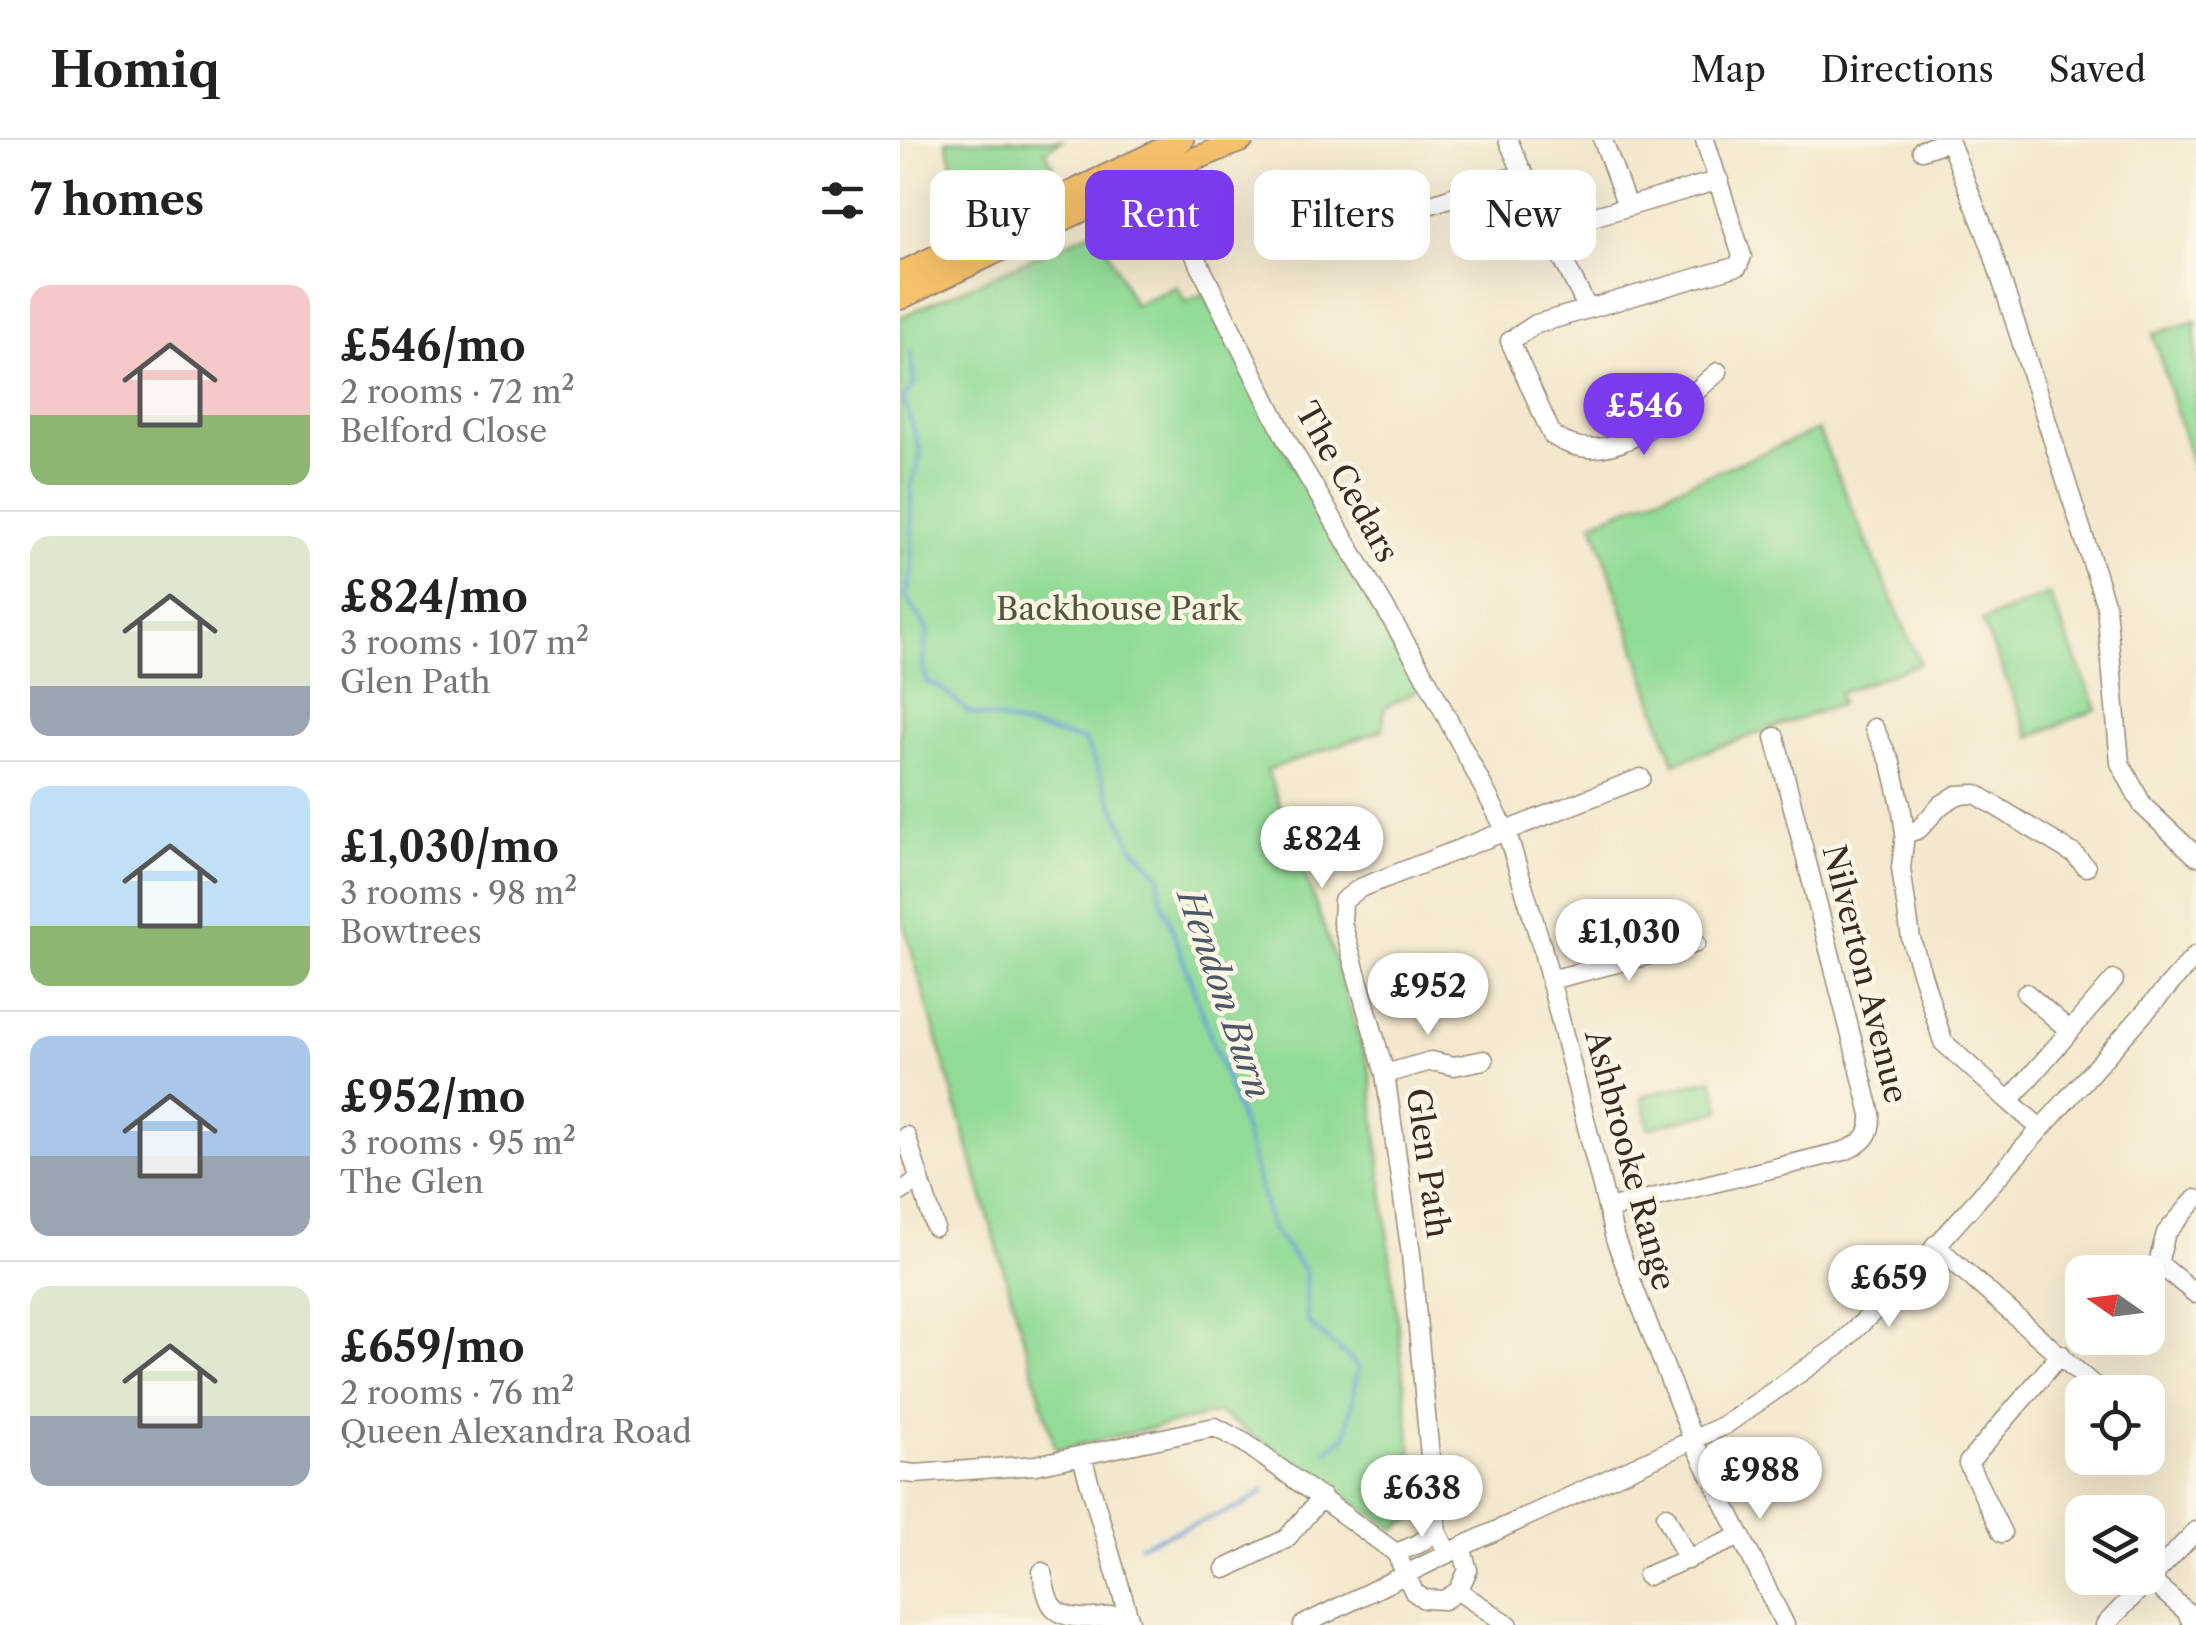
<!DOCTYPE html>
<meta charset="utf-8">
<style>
body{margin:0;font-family:"Libre Caslon Text",serif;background:#f6f6f6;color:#222;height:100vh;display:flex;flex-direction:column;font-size:38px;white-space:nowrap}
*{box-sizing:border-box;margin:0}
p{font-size:32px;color:#767676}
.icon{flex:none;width:55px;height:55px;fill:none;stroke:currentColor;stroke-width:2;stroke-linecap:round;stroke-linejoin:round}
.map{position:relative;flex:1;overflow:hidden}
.sheet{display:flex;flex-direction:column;background:#fff;width:900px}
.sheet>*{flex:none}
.top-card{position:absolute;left:30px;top:30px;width:950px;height:90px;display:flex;gap:20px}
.needle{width:65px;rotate:284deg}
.buttons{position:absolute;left:1165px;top:1115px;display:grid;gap:20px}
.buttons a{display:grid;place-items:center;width:100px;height:100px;border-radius:20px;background:#fff;box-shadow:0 10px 40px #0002;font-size:50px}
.price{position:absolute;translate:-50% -85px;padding:0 22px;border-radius:35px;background:#fff;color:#222;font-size:32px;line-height:65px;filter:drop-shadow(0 2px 5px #0008)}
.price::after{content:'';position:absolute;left:50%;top:60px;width:30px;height:22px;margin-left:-15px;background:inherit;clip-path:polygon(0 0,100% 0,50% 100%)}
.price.active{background:#7c3aed;color:#fff}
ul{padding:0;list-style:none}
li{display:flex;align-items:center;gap:30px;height:250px;padding:0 30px}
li+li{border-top:2px solid #e0e0e0}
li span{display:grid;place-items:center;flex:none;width:280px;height:200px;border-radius:20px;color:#555}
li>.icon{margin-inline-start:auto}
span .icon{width:120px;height:120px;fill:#fffc;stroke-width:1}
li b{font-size:42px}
h2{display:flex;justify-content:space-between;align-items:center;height:120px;padding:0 30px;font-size:42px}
.pill{padding:0 35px;border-radius:20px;background:#fff;box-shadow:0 10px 40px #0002;font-size:35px;line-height:90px}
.pill.active{background:#7c3aed;color:#fff}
header{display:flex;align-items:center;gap:60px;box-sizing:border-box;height:140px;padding:0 50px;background:#fff;border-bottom:2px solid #e0e0e0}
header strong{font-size:48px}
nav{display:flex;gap:55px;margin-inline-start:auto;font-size:35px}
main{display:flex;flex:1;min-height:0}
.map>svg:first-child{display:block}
.green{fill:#92db97;stroke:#66825a;stroke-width:2.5}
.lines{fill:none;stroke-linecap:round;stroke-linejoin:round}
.stream{stroke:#689ed5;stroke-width:4}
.minor-casing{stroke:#978976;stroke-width:21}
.major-casing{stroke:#978976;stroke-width:26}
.minor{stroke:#fff;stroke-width:18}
.major{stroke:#f5c16b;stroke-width:22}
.labels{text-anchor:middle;stroke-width:9;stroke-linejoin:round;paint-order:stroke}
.street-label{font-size:32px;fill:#3b2a1e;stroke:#fcf5e5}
.park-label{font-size:32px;fill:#51563c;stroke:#fcf5e5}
.water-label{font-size:35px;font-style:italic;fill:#4d5867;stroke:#fcf5e5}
</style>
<header>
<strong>Homiq</strong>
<nav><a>Map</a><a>Directions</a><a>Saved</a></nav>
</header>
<main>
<section class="sheet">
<h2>7 homes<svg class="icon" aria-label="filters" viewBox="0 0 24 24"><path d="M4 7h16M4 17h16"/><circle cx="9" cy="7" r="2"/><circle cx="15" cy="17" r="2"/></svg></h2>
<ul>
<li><span style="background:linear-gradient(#f6c9c9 65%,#8fb573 0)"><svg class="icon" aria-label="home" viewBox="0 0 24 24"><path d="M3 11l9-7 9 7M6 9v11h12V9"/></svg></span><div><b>£546/mo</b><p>2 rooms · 72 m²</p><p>Belford Close</p></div></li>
<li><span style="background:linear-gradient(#dfe7d0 75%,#9aa5b1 0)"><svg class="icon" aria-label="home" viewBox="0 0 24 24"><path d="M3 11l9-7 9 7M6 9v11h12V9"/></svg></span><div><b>£824/mo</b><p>3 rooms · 107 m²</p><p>Glen Path</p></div></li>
<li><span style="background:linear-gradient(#bfe0f5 70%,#8fb573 0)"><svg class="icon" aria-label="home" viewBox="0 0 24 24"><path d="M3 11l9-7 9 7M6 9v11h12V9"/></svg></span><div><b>£1,030/mo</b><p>3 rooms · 98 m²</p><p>Bowtrees</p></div></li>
<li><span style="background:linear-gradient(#a9c7e8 60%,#9aa5b1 0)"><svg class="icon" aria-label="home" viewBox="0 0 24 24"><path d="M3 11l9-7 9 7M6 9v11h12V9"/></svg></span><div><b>£952/mo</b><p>3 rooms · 95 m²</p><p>The Glen</p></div></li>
<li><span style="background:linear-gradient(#dfe7d0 65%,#9aa5b1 0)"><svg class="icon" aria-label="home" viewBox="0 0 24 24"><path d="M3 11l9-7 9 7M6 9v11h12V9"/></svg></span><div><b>£659/mo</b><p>2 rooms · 76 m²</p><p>Queen Alexandra Road</p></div></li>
</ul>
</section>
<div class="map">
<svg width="1296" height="1485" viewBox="0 0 1296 1485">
<rect width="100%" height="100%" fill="#fcf5e5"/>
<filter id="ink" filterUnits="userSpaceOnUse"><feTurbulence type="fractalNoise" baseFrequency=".01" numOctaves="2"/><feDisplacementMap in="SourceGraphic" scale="20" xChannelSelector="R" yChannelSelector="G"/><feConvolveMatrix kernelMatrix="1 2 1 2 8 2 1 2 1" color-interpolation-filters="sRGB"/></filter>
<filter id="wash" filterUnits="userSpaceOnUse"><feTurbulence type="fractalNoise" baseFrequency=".0048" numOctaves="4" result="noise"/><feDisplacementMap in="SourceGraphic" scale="40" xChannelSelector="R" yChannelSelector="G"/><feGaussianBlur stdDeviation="2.25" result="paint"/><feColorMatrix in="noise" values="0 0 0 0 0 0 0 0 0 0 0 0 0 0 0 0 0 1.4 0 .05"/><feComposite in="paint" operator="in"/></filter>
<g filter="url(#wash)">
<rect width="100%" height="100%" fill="#f3e8cd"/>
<path class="green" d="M46,0H162L145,11L160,41L72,93Z
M198,89L234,165L277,146L286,162L304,153L444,424L520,549L484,568L483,590L367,630L427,796L470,931L519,1379L504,1382L496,1390L319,1273L156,1310L0,771V177Z
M1296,181V337L1253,194Z
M918,290L1020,523L939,553L941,564L774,623L693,382Z
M1149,454L1197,569L1130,597L1082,481Z
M813,939L821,971L749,988L742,956Z"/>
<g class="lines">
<path class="stream" d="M11,211L14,245L3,258L21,313L11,347L12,429L6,457L28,491L23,522L27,543L41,548L70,573L185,601L232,706L260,735V755L345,992L371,1088L405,1131L407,1182L458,1226L446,1296L427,1312
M240,1405L342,1366L365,1350"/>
</g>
</g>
<g filter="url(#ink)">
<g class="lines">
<g class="minor-casing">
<path id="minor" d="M608,0L648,90L688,169
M703,0L727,66
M805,0L842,116L838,126L636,184L610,201L652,295C712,337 775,268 818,232
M1049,0L1090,104L1206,466L1220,623L1243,666L1296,716
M1022,10L1049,1
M248,26L255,35L387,301L529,543L607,693L642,807L715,1099L793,1300L885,1485
M478,82L624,33
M648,90L819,40
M974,588L991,623L1001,665L1005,694L1001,728L1011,799L1043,902L1109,961
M1005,694L1019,689L1041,665L1057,655L1076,654L1174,714L1186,727
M650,840L796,803
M1126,853L1170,891L1109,961L1140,988
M1170,891L1214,840
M485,934L531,921L554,926L584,920
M6,996L35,1087
M0,1052L20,1039
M1296,1059L1266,1093L1258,1123L1296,1154
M708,1069L944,1011C963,1004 972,995 971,974L875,597
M1035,1105L1201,1252
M182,1317L231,1485
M0,1332L15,1334L136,1325L315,1287L345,1303L496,1413L514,1452L524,1459L544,1460L558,1451L568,1430L561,1407
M766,1376L788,1420
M1102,1393L1068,1323L1161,1214
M496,1413L518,1404L537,1391
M548,1414L537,1391L511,1114L485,934L442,783L443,761L460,748L741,638
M325,1429L386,1399L422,1357
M142,1432C144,1442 146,1455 151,1464C164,1485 205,1478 227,1473
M747,1436L841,1396
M1249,1439L1286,1471L1293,1485
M558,1451L609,1485
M403,1485L561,1407L825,1285L937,1207L1004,1142L1296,815
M1205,1485L1296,1391"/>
</g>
<g class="major-casing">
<path id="major" d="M0,134L282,0
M0,158L255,35L342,0"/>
</g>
<use href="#minor" class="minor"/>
<use href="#major" class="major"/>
</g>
</g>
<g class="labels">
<g class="street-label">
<text transform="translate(447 342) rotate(61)" y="11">The Cedars</text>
<text transform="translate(965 834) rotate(76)" y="11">Nilverton Avenue</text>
<text transform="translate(730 1020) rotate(75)" y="11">Ashbrooke Range</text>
<text transform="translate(528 1023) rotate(82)" y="11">Glen Path</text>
</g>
<g class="park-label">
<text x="218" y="480">Backhouse Park</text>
</g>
<g class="water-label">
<text transform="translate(324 854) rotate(71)" y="12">Hendon Burn</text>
</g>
</g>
</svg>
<div class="buttons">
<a><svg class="needle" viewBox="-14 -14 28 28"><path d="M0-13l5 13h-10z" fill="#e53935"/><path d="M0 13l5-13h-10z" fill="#767676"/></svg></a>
<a><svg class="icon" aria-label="locate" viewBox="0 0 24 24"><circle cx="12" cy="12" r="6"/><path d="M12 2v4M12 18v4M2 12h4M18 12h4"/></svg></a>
<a><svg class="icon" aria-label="layers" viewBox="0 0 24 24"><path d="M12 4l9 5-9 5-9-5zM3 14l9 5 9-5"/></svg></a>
</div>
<b class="price active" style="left:744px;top:318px">£546</b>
<b class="price" style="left:422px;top:751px">£824</b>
<b class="price" style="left:729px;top:844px">£1,030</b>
<b class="price" style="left:528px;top:898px">£952</b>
<b class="price" style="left:989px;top:1190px">£659</b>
<b class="price" style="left:860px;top:1382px">£988</b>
<b class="price" style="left:522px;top:1400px">£638</b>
<div class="top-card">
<a class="pill">Buy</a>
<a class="pill active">Rent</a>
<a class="pill">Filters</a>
<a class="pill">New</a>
</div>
</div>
</main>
